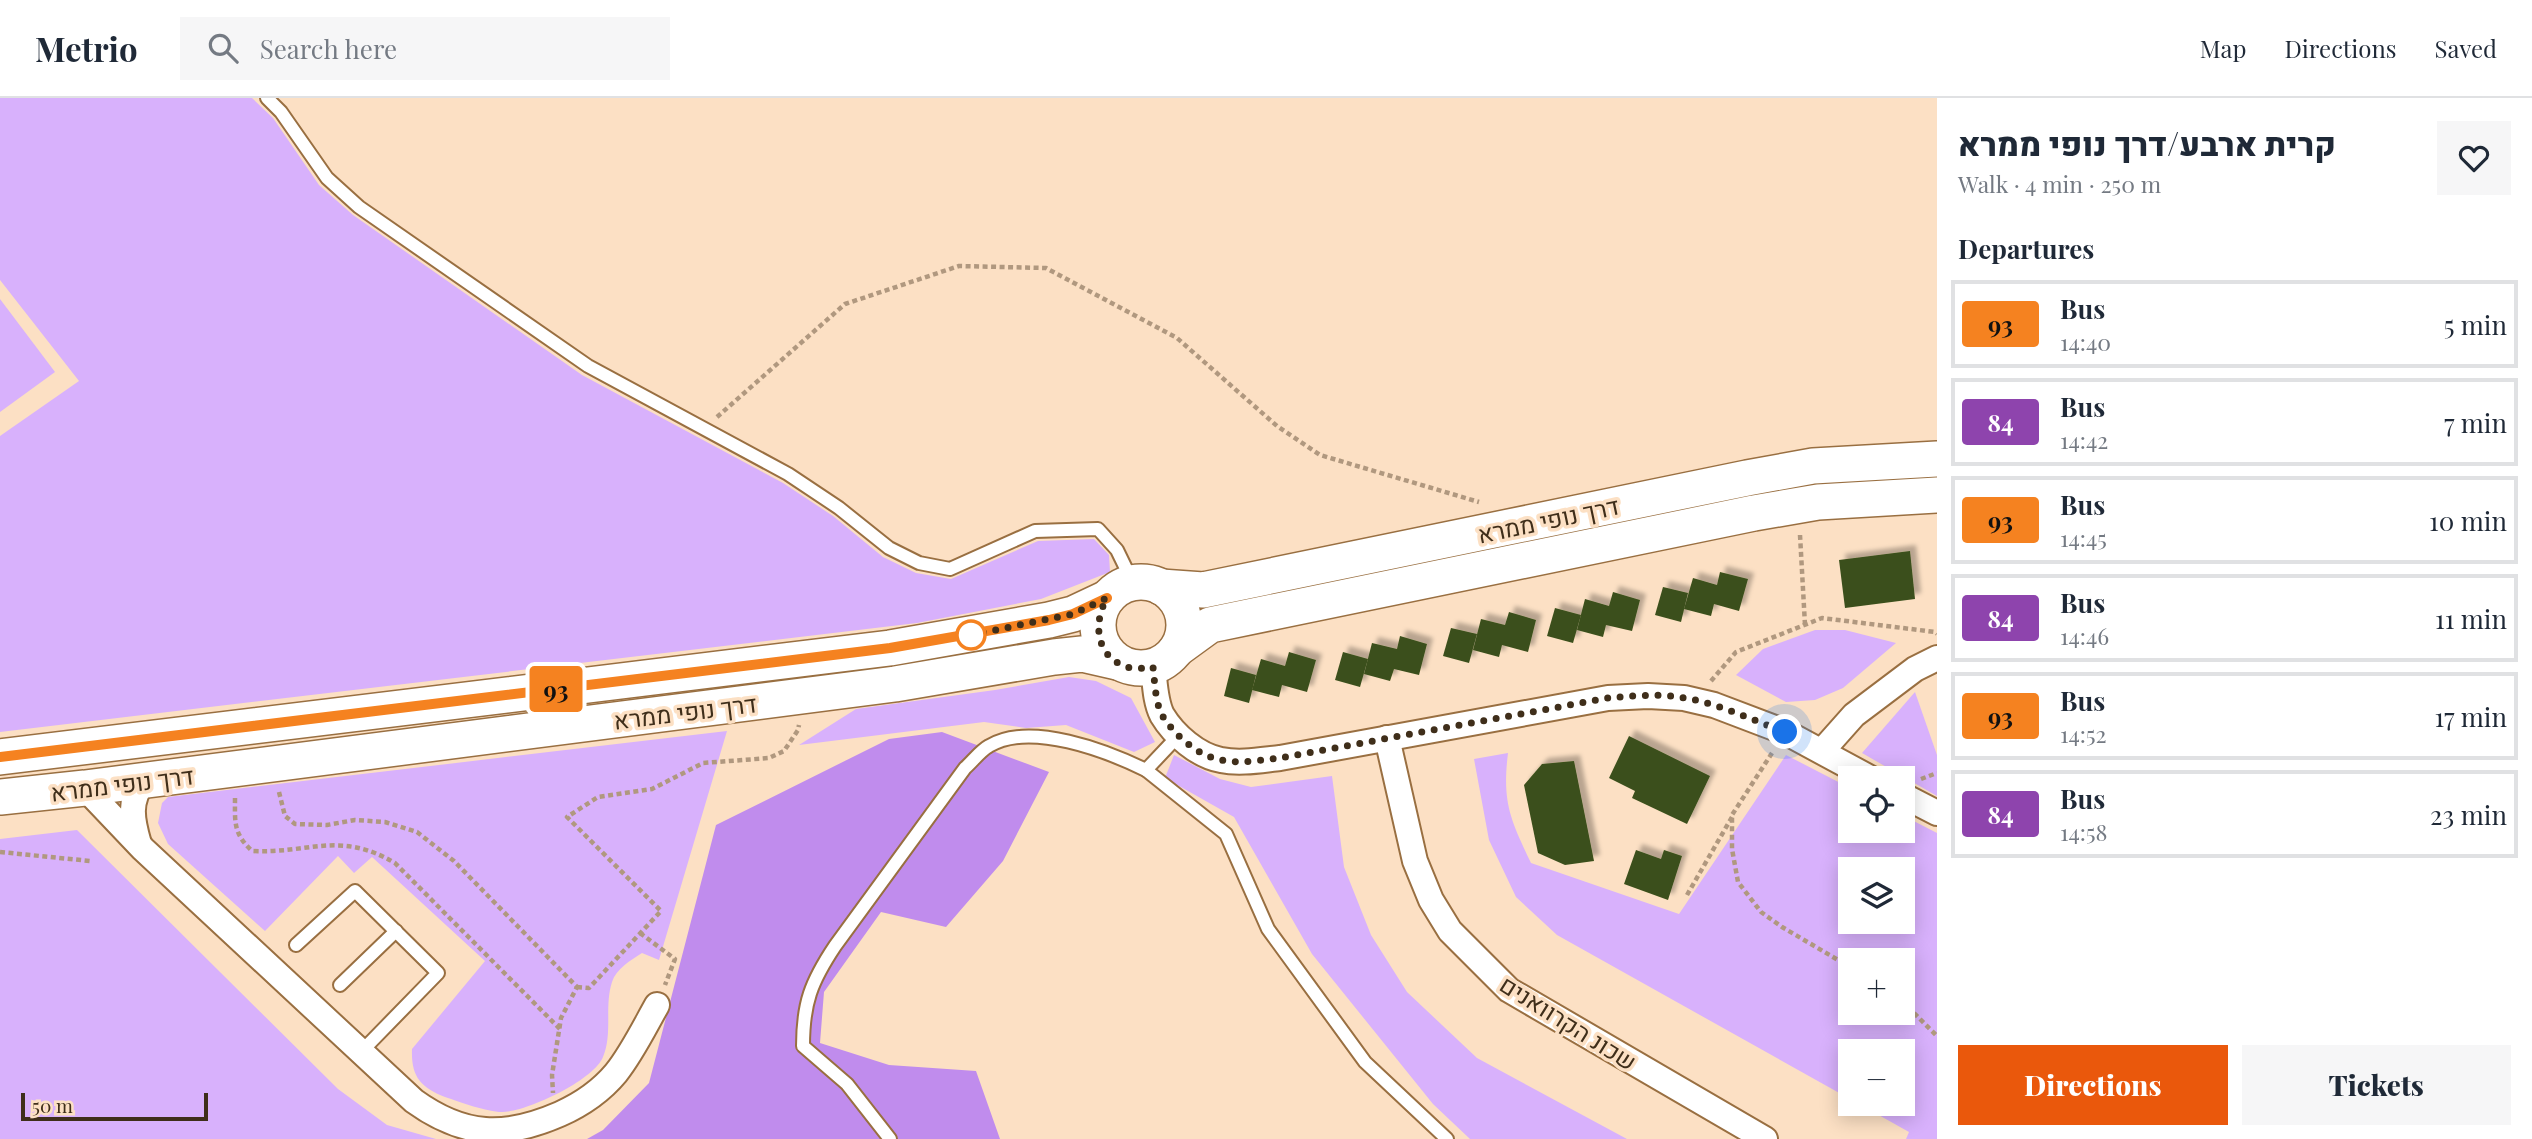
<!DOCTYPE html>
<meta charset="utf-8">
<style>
:root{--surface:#fff;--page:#f6f6f7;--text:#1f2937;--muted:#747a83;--line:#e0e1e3;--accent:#ea580c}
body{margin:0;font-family:"Playfair Display",Heebo,serif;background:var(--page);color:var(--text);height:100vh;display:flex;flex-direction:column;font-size:26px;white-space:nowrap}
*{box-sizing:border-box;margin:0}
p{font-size:23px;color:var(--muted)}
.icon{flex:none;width:38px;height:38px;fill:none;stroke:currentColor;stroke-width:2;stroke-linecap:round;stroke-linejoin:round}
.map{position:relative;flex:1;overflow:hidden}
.panel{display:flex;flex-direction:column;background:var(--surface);width:595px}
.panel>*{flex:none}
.badge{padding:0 14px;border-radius:5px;font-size:24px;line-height:46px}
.controls{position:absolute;left:1838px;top:668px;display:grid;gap:14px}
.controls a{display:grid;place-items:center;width:77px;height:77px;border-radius:0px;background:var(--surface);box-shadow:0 4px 18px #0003;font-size:35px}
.scale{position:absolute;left:21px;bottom:18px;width:187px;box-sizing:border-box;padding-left:7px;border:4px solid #3f2e1a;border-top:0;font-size:19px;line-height:24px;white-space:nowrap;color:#3f2e1a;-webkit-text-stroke:5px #fce0c4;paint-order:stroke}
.you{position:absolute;width:35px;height:35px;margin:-18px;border:5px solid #fff;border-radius:50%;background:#1a73e8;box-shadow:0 0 0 10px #1a73e833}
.map>.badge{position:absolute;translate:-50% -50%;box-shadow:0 0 0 4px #fff}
h2{padding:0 21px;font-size:26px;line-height:63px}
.round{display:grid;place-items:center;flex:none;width:74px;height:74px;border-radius:0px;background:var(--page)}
.headline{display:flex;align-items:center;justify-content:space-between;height:119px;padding:0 21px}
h1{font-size:33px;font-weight:800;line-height:52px}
.button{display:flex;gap:14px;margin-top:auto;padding:14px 21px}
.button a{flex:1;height:80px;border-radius:0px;background:var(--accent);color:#fff;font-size:28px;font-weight:800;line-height:80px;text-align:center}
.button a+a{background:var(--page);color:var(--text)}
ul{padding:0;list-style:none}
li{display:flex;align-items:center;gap:21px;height:88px;margin:0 14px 10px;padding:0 7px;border:4px solid var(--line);border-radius:0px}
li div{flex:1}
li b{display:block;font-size:26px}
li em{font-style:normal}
li .badge{min-width:77px;font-weight:700;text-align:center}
header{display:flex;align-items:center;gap:42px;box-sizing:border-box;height:98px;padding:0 35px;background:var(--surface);border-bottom:2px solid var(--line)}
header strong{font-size:33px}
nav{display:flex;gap:38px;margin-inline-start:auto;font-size:24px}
.search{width:490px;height:63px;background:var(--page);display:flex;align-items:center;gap:18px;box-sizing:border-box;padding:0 24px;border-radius:0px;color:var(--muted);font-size:26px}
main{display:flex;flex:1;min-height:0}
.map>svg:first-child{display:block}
</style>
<header>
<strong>Metrio</strong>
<div class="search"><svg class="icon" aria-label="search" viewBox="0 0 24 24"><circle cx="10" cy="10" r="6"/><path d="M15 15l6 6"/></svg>Search here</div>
<nav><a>Map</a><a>Directions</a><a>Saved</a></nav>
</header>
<main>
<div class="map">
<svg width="1937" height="1041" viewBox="0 0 1937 1041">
<defs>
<filter id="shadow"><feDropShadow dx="6" dy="-6" stdDeviation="2" flood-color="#0004"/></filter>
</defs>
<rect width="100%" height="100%" fill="#fce0c4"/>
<g fill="#d8b1fc" fill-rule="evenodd">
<path d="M0,0H252L273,20L319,87L353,117L582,277L783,385L833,418L883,459L916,475L951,481L1038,443L1094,441L1109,457L1110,474L1041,501L917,525L0,634V338L79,283L0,182Z"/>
<path d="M0,201L55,274L0,314Z"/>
<path d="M1815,532H1845L1896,545L1843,590L1815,602L1786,604L1736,577L1763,551Z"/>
<path d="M1069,579L1096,583L1131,600L1155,644L1134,654L1066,627L1026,630L984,624L799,647L856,611L995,592Z"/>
<path d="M1915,594L1937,657V698L1862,655Z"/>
<path d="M727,633L659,862L642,855C631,862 616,871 612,884C604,909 613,935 603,959C594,982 527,1014 502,1014C487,1014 460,1004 445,999C420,989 411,978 412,951L485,863L372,759L354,775L338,758L265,833L168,746L158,725L162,705L168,699Z"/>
<path d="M1508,655C1502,704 1510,721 1531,765L1679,816L1786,657L1850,690V733H1902V717L1937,735V1041H1906L1909,1034L1859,1006H1902V954H1850V1001L1557,837L1516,799L1489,742L1474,661ZM1850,772H1902V824H1850ZM1850,863H1902V915H1850Z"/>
<path d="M1174,657L1220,681L1251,689L1332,678L1344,769L1371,837L1407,894L1477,960L1627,1041H1470L1433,1006L1312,856L1234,719L1165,680Z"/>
<path d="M77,732L338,991L387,1027L436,1041H0V741Z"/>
</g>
<path fill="#c08ced" d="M942,634L1049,674L1003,763L946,829L881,814L824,894L820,945L889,967L976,973L1000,1041H587L603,1032L649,985L716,727L889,641Z"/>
<g fill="#3b501b" filter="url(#shadow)">
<path d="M1910,453L1915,501L1845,510L1839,462Z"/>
<path d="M1720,474L1748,481L1739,513L1714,506L1711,518L1684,511L1693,480L1717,487Z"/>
<path d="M1663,489L1688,495L1681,524L1655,517Z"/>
<path d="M1613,494L1640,502L1632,533L1606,527L1603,539L1577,532L1585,501L1609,508Z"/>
<path d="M1555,510L1581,517L1573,545L1547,538Z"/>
<path d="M1509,514L1536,522L1528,554L1502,547L1499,559L1473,552L1481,521L1505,527Z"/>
<path d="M1451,530L1477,536L1469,565L1443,558Z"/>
<path d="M1400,538L1427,546L1419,577L1394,571L1390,583L1364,576L1372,545L1397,551Z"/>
<path d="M1289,554L1316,562L1307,594L1282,587L1279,599L1252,592L1261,561L1285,568Z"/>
<path d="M1343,554L1368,561L1360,589L1335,582Z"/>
<path d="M1231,570L1256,577L1249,605L1224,598Z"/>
<path d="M1629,638L1710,678L1687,726L1632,700L1635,693L1609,680Z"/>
<path d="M1574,663L1594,763L1565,767L1538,755L1524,687L1542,666Z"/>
<path d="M1636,752L1661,761L1664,752L1682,758L1668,802L1624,786Z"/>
</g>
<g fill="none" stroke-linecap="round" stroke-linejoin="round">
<g stroke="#996f41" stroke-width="16">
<g id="lane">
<path d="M267,0L281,14L327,80L359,109L588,268L788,376L839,410L889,450L919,465L950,471L1035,433L1098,431L1117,452L1133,485"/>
<path d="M1146,672L1226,736L1268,831L1365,964L1447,1041"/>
<path d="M296,847L355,793L438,875L361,954"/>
<path d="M340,887L396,833"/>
<path d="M890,1041L847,986L803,948C803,905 811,884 835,848L965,670C973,663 980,653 989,648C1030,623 1107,653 1146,672L1179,637"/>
</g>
</g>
<g stroke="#996f41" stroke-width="28">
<g id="street">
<path d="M1153,569C1155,585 1155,603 1162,617C1174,637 1198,658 1221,662C1240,666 1261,662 1280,660L1608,600L1648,598L1684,600L1714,607L1785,634L1872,681"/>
<path d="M1387,640L1415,763L1431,802L1450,833L1509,892L1765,1041"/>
<path d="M1822,653L1854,617L1915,571L1937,560"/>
<path d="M85,690L143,751L414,1003C464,1039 505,1040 560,1016C580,1007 601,993 616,975C632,955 644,930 657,907"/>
<path d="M1902,697L1937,715"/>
<path d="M139,746C132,722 128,703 144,683"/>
</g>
</g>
<g stroke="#996f41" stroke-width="38">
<g id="secondary">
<circle cx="1141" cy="527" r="43"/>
<path d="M1161,489L1203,492L1747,380L1813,368L1937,361"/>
<path d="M1177,551L1210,527L1754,415L1818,404L1937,397"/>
<path d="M0,659L890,550L1049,522L1073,516L1107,500"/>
<path d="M0,699L85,690L895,586L1054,559L1082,556L1117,564"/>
</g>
</g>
<g stroke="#b0987f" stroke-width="4.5" stroke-dasharray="5 3.5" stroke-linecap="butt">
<path d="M717,319L845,206L959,168L1046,170L1177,240L1277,328L1320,357L1479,404"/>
<path d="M1800,437L1805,527"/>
<path d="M1711,583L1736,554L1822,520L1935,534L1937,536"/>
<path d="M1772,655L1732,717V751L1738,784L1761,814L1782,829L1850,869"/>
<path d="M1921,681L1937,675"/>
<path d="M279,694L285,718L295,726L327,727L355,722L385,724L417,734L454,763L577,889L561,920L552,977L553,995"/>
<path d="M235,700C235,724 233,735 252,753C309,756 339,732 395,765L560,931"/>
<path d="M0,754L90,763"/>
<path d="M1687,797L1732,719"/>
<path d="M640,835L675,861L665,887"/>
<path d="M577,889L589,890L661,813L567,719L598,699L652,691L703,665L769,660L784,653L798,632L799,627"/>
<path d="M1902,903L1937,938"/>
</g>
<use href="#lane" stroke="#fff" stroke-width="12"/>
<use href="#street" stroke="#fff" stroke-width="24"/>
<use href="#secondary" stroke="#fff" stroke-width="35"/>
</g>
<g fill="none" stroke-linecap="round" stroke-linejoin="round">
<g stroke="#fff" stroke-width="16">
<path id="line" d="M0,659L890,550L1049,522L1073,516L1107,500"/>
</g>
<use href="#line" stroke="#f58220" stroke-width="10"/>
<path stroke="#3f2e1a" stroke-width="7" stroke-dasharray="0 12.6" d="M971,537L1073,516L1107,500C1092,526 1096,562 1131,570C1138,571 1146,570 1153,569C1155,585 1155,603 1162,617C1174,637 1198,658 1221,662C1240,666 1261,662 1280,660L1608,600C1633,598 1660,595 1685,600C1720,606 1752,622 1785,634"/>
</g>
<circle fill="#fff" stroke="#f58220" stroke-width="3.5" cx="971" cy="537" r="14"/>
<g text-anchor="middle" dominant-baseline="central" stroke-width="7" stroke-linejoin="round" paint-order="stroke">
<g font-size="24" fill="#3f2e1a" stroke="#fce0c4">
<text transform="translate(1548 421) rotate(-12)">דרך נופי ממרא</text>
<text transform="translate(685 613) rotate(-7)">דרך נופי ממרא</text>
<text transform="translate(122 685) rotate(-7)">דרך נופי ממרא</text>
<text transform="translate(1569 924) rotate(32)">שכונ הקרוואנים</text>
</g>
</g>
</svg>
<div class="controls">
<a><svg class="icon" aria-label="locate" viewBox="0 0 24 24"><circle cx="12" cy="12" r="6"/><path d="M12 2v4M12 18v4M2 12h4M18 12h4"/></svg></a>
<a><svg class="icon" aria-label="layers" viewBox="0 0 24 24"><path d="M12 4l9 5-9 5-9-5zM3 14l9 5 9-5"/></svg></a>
<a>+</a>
<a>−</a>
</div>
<div class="scale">50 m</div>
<div class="you" style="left:1785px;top:634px"></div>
<b class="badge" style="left:556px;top:591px;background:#f58220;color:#111">93</b>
</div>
<section class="panel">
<div class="headline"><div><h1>קרית ארבע/דרך נופי ממרא</h1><p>Walk · 4 min · 250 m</p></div><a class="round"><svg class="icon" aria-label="heart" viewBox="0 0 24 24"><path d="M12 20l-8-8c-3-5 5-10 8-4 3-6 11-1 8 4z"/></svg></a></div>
<h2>Departures</h2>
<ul>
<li><span class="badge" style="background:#f58220;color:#111">93</span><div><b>Bus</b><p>14:40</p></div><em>5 min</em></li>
<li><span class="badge" style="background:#8e44ad;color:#fff">84</span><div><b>Bus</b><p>14:42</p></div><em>7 min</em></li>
<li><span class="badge" style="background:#f58220;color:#111">93</span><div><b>Bus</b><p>14:45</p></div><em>10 min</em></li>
<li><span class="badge" style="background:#8e44ad;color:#fff">84</span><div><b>Bus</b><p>14:46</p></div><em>11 min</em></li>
<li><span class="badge" style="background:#f58220;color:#111">93</span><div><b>Bus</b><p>14:52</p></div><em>17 min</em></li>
<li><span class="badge" style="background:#8e44ad;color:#fff">84</span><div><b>Bus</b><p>14:58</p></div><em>23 min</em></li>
</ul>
<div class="button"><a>Directions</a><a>Tickets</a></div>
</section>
</main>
